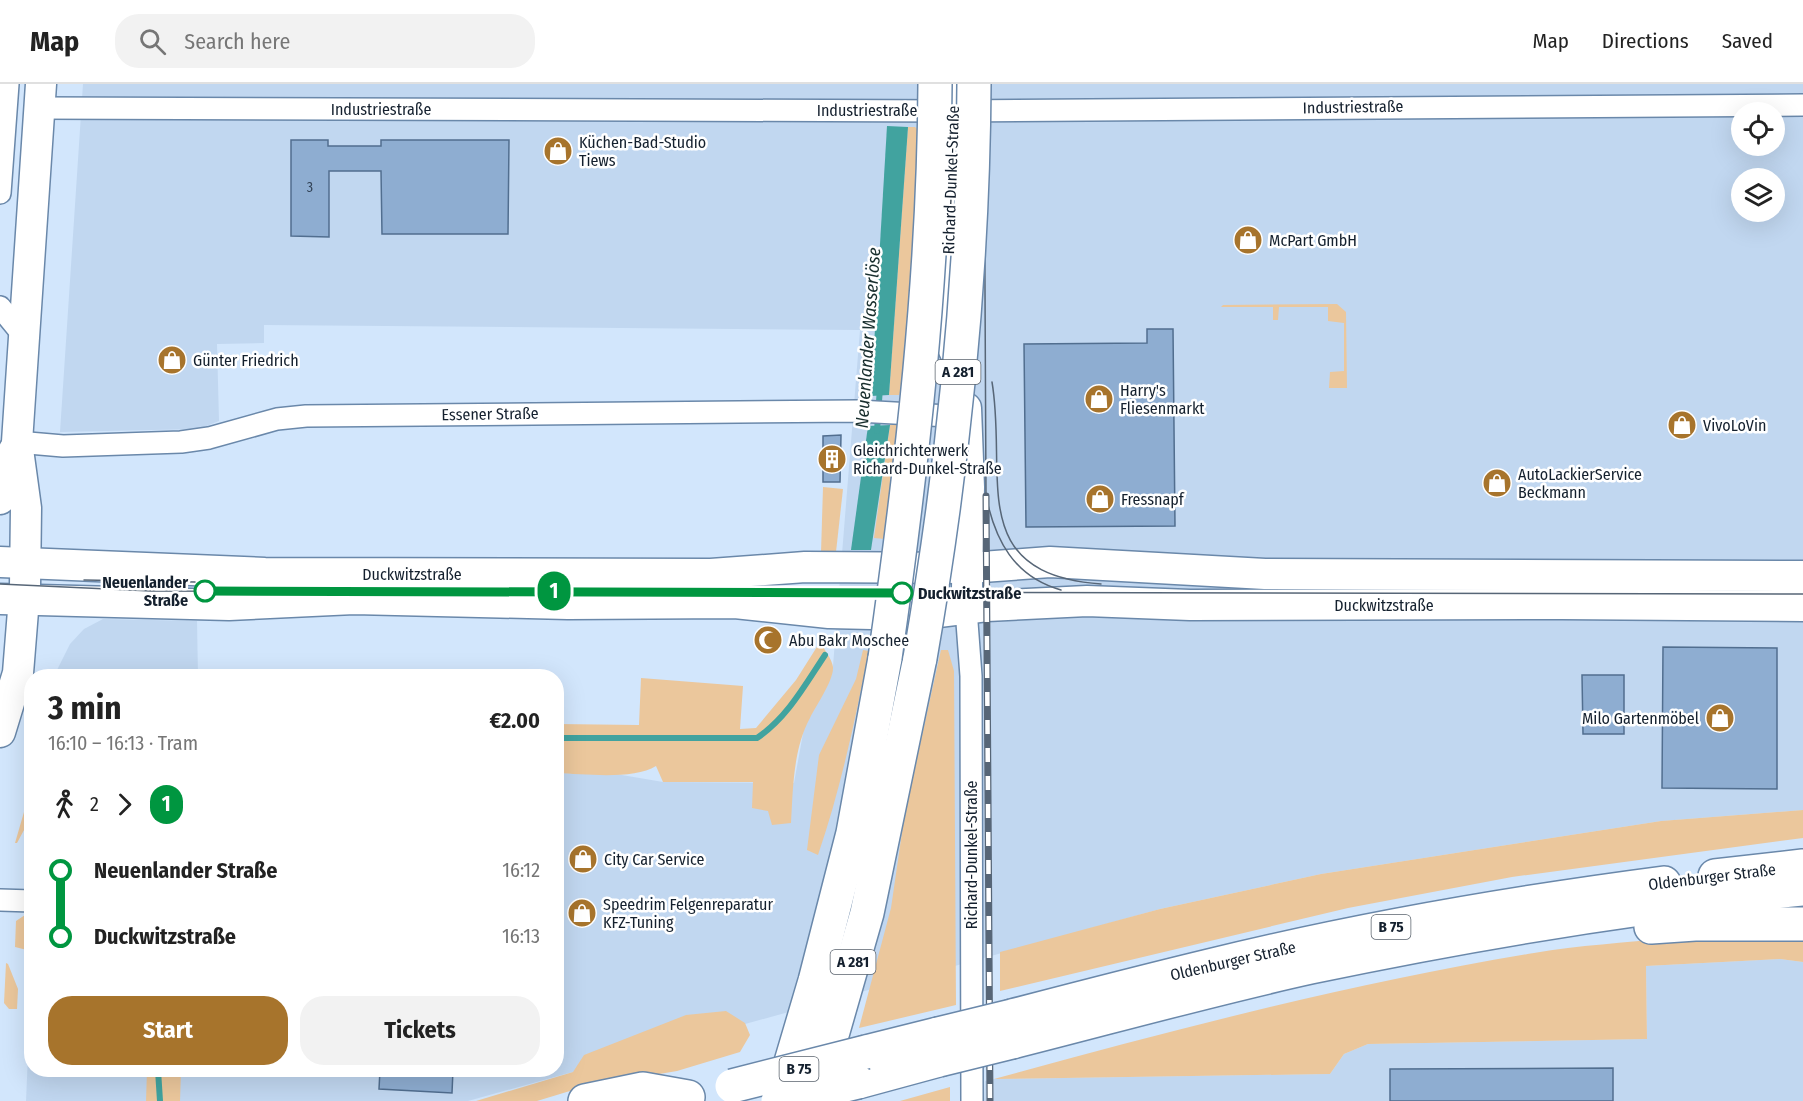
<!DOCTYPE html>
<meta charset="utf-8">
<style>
:root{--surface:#fff;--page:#f2f2f2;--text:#222;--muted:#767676;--line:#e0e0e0;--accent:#a7742c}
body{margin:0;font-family:"Fira Sans Condensed",sans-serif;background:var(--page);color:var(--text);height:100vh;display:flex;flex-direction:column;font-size:22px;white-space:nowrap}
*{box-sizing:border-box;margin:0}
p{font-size:20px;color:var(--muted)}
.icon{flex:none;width:33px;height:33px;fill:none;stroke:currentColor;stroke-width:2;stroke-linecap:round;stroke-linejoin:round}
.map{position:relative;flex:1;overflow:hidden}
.panel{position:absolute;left:24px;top:585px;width:540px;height:408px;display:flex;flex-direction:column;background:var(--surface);border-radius:24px;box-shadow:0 6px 24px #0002}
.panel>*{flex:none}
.badge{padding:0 12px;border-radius:20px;font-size:21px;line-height:39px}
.tools{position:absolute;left:1731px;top:18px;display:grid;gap:12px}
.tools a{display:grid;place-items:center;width:54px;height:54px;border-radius:50%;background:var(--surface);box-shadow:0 6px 24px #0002;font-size:30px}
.map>.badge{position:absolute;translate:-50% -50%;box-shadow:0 0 0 3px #fff}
.legs{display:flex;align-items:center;gap:9px;height:66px;padding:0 24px;font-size:20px}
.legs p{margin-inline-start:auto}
.summary{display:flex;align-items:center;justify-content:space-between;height:102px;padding:0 24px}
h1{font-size:33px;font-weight:700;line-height:45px}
.cta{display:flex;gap:12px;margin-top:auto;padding:12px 24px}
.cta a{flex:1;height:69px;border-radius:24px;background:var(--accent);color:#fff;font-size:24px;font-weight:700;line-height:69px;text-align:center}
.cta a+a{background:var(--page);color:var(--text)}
ul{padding:0 24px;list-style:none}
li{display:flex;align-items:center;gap:21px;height:66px;font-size:22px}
li i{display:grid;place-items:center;width:9px;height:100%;margin:0 8px;background:currentColor}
li i::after{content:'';width:15px;height:15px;margin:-8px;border:4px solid;border-radius:50%;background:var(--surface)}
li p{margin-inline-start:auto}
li:first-child i{background:linear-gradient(#0000 50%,currentColor 0)}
li:last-child i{background:linear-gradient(currentColor 50%,#0000 0)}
header{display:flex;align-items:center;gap:36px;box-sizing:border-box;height:84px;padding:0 30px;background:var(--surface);border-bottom:2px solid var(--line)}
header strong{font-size:28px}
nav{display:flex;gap:33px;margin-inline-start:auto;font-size:21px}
.search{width:420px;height:54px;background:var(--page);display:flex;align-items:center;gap:15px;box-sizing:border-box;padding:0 21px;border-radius:24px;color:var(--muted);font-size:22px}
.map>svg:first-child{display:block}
</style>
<header>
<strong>Map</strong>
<div class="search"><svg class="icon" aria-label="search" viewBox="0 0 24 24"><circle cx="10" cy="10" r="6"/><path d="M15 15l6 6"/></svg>Search here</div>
<nav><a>Map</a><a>Directions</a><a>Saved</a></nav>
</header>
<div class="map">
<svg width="1803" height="1017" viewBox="0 0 1803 1017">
<rect width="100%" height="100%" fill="#d2e6fc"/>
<g fill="#c1d7f0" fill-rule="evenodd">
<path d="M83,0H1803V726L1661,737L1321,790L1160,825L468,1017H26L31,903L32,986H556L557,689L616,690L663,698L794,699L804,644L831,592L833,582L860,246L264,241V259L217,260L219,337L199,345L60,348ZM1742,28H1774V62H1742ZM1742,94H1774V128H1742Z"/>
<path d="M103,535L197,537L198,592H54L70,560L84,545Z"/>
<path d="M1780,875L1803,878V1017H984L985,997L994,995L1330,990L1344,970L1368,960L1647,955L1646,882Z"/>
</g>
<g fill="#ebc79c">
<path d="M908,43H915L919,47L904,298L899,311H889Z"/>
<path d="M1337,220L1346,228L1347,304H1329L1330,288L1344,287V239L1328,237V223H1279L1278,236H1273V223H1221L1223,221Z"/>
<path d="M897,340L898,348L885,455L874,454L890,341Z"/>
<path d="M823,403L843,405L836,468L821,469Z"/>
<path d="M820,558C824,565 832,575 833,583C834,596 816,622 810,634C793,665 793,705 791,739L772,741L768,727L752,724L753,698H663L656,682C634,696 584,690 557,689V640L639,641L641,594L743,602L740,645L756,644L796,596Z"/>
<path d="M863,566L869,567C855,636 841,704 818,771L807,766L819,671L856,595Z"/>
<path d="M941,566H948L954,587L956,921L859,944L891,824L905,728Z"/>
<path d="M31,642V733L17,759H15L24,728Z"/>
<path d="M1803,726V754L1512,793L1348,824L1000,907V868L1160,825L1321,790L1661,737Z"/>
<path d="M28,829L27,866L15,863L16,837Z"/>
<path d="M1670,854L1803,856V878L1780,875L1646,882L1647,955L1368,960L1344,970L1330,990L994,995C1172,946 1352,899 1534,869C1579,861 1625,859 1670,854Z"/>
<path d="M6,879L8,880L18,905L17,925H9L4,919Z"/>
<path d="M726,927L745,939L750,951L740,968L677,987L583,1003L537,1017H476L573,988L584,971L686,931Z"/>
<path d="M147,986H181L180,1017H146Z"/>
<path d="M950,1003V1017H900Z"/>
</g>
<g fill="#41a39f">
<path d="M887,42L908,43L889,311L871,312Z"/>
<path d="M890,341L871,466H851L868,342Z"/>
</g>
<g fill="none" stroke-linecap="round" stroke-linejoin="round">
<g stroke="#41a39f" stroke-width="6">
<path d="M877,347L880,303"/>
<path d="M556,654H757C787,634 805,601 825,571"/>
<path d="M158,986L160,1017"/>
</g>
</g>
<g fill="#8eadd1" stroke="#516e8f" stroke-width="1.5">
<path d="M291,56H328V62H381V56H509L508,150H382L381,87H329V153L291,152Z"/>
<path d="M1147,245H1173L1175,442L1026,443L1024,260L1147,259Z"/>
<path d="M841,351L840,398H823V352Z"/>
<path d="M1663,563L1777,564V705L1662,704Z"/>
<path d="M1582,591H1624V650H1583Z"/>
<path d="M1613,984V1017H1390V985Z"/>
<path d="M380,986H453L452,1009L379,1005Z"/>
</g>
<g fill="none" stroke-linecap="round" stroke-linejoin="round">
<g stroke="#6a88aa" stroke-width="24">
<g id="street">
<path d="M39,24L953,27L1803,21"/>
<path d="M0,109L8,0"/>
<path d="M0,223L23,251"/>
<path d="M17,358L63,362L181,358L209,354L277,335L306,332L858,327L966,333"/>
<path d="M966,525L971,592L972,1017"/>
<path d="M0,816L32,817"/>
</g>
</g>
<g stroke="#6a88aa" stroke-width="33">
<g id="secondary">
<path d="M953,0V109L946,249L961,281"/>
<path d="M966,324L969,403L967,504"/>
<path d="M0,415L14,366"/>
<path d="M0,478L265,489L711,490L805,483L968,484L1050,478L1265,490L1803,492"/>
<path d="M0,515L229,521L354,515L568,520L735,519L829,529L914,531L987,522L1087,517L1190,521L1562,520L1803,522"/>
<path d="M0,648L18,589L25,502L26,424L17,358L41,0"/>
</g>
</g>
<g stroke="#6a88aa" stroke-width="36">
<g id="highway">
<path d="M1715,792L1803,782"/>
<path d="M1651,843L1695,840H1803"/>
<path d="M1012,932C1077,915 1143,898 1209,882C1359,845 1511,819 1664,799"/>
<path d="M1012,958C1111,933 1211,905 1311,883C1473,849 1638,822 1803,805"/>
<path d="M866,968L938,950"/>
<path d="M858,998L939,976"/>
<path d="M817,1003L867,829L920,574"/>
<path d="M781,1012L815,897L853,749L885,574"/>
<path d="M585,1017L643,1005L688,1013"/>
</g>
</g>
<use href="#street" stroke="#fff" stroke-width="21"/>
<use href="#secondary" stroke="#fff" stroke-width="30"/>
<use href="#highway" stroke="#fff" stroke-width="33"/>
<g stroke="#576677" stroke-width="1.5">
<path d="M984,0L986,412C995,456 1014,493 1061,506"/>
<path d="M992,298C1008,392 964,490 1101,500"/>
<path d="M84,496L195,498"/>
<path d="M0,500L151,507L1803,510"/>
</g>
<g stroke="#576677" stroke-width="7">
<path id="rail" d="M986,412L990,1017"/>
</g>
<use href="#rail" stroke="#fff" stroke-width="4.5" stroke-dasharray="14" stroke-linecap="butt"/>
<g stroke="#6a88aa" stroke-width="36" stroke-linecap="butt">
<g id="highway-bridge">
<path d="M885,574C912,383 934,193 935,0"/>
<path d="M920,574C953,385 973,192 974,0"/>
<path d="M938,950L1012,932"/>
<path d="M939,976L1012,958"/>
<path d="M732,1002L866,968"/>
<path d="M778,1017L858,998"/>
</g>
</g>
<use href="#highway-bridge" stroke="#fff" stroke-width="33"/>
</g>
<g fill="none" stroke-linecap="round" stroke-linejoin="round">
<g stroke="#fff" stroke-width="14">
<path id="line-1" d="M205,507L902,509"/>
</g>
<use href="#line-1" stroke="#009640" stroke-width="9"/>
</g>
<defs>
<g id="shop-disc" transform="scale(1.5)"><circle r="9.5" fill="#a7742c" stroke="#fff"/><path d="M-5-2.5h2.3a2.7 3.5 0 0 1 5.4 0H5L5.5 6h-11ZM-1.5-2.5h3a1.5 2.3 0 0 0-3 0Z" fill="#fff"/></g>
<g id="building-disc" transform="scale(1.5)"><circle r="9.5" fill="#a7742c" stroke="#fff"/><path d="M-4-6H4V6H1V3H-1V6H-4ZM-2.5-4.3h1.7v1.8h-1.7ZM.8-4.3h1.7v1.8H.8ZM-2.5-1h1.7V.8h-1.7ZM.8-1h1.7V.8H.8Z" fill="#fff"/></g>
<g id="mosque-disc" transform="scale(1.5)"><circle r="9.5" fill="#a7742c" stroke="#fff"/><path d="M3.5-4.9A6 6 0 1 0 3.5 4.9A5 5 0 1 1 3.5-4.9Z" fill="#fff"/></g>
</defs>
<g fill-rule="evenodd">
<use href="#shop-disc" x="558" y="67"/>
<use href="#shop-disc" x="1248" y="156"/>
<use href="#shop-disc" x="172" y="276"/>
<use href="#shop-disc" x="1099" y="315"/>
<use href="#shop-disc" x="1682" y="341"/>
<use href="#building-disc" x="832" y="375"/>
<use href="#shop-disc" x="1497" y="399"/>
<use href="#shop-disc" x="1100" y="415"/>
<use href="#mosque-disc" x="768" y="556"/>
<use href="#shop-disc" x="1720" y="634"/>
<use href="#shop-disc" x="583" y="775"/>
<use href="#shop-disc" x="582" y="829"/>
</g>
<g fill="#fff" stroke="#009640" stroke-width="3">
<circle cx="205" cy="507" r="10"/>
<circle cx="902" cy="509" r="10"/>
</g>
<g text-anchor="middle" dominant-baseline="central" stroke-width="5" stroke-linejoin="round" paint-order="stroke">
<g font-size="14" fill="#324357">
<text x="310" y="103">3</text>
</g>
<g fill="#fff" stroke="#5a636d" stroke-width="1.5">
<rect x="935.5" y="276" width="45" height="24" rx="4.5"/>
<rect x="1371.5" y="831" width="39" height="24" rx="4.5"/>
<rect x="830.5" y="866" width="45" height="24" rx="4.5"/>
<rect x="779.5" y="973" width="39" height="24" rx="4.5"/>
</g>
<g font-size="15" font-weight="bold" fill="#14202e">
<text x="958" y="288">A 281</text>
<text x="1391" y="843">B 75</text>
<text x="853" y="878">A 281</text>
<text x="799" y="985">B 75</text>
</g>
<g font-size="16" fill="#14202e" stroke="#fff">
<text transform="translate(1353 23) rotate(-1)">Industriestraße</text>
<text x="381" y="25">Industriestraße</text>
<text x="867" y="26">Industriestraße</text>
<text transform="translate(951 96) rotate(-88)">Richard-Dunkel-Straße</text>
<text transform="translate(490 330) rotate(-1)">Essener Straße</text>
<text x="412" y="490">Duckwitzstraße</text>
<text x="1384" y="521">Duckwitzstraße</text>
<text transform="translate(971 771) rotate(-90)">Richard-Dunkel-Straße</text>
<text transform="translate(1712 793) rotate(-7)">Oldenburger Straße</text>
<text transform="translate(1233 877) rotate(-13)">Oldenburger Straße</text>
</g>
<g font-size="16" fill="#14202e" stroke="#fff" text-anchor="start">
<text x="579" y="58">Küchen-Bad-Studio<tspan x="579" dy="18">Tiews</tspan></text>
<text x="1269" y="156">McPart GmbH</text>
<text x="193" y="276">Günter Friedrich</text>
<text x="1120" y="306">Harry's<tspan x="1120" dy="18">Fliesenmarkt</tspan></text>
<text x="1703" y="341">VivoLoVin</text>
<text x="853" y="366">Gleichrichterwerk<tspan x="853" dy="18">Richard-Dunkel-Straße</tspan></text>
<text x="1518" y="390">AutoLackierService<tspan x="1518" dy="18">Beckmann</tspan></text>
<text x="1121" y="415">Fressnapf</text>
<text x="789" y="556">Abu Bakr Moschee</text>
<text x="1699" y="634" text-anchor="end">Milo Gartenmöbel</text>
<text x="604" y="775">City Car Service</text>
<text x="603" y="820">Speedrim Felgenreparatur<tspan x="603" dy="18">KFZ-Tuning</tspan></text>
</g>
<g font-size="16" font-weight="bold" fill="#14202e" stroke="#fff" text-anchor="end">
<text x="188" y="498">Neuenlander<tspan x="188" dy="18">Straße</tspan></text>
<text x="918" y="509" text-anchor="start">Duckwitzstraße</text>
</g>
<g font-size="18" font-style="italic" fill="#182e2d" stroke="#fff">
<text transform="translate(868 254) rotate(-86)">Neuenlander Wasserlöse</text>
</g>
</g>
</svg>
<div class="tools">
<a><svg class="icon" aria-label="locate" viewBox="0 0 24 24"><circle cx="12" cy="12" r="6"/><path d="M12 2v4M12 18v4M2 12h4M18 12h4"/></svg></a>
<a><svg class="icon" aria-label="layers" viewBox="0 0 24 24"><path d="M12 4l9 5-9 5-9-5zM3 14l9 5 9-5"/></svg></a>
</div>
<b class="badge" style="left:554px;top:507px;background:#009640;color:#fff">1</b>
<section class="panel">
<div class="summary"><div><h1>3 min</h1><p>16:10 – 16:13 · Tram</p></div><b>€2.00</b></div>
<div class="legs"><svg class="icon" aria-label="walk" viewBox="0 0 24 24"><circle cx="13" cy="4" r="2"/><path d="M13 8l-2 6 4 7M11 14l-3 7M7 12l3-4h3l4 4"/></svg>2<svg class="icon" aria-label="forward" viewBox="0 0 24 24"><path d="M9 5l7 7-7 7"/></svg><b class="badge" style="background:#009640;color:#fff">1</b></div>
<ul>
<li><i style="color:#009640"></i><b>Neuenlander Straße</b><p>16:12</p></li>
<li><i style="color:#009640"></i><b>Duckwitzstraße</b><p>16:13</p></li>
</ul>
<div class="cta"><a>Start</a><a>Tickets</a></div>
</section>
</div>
